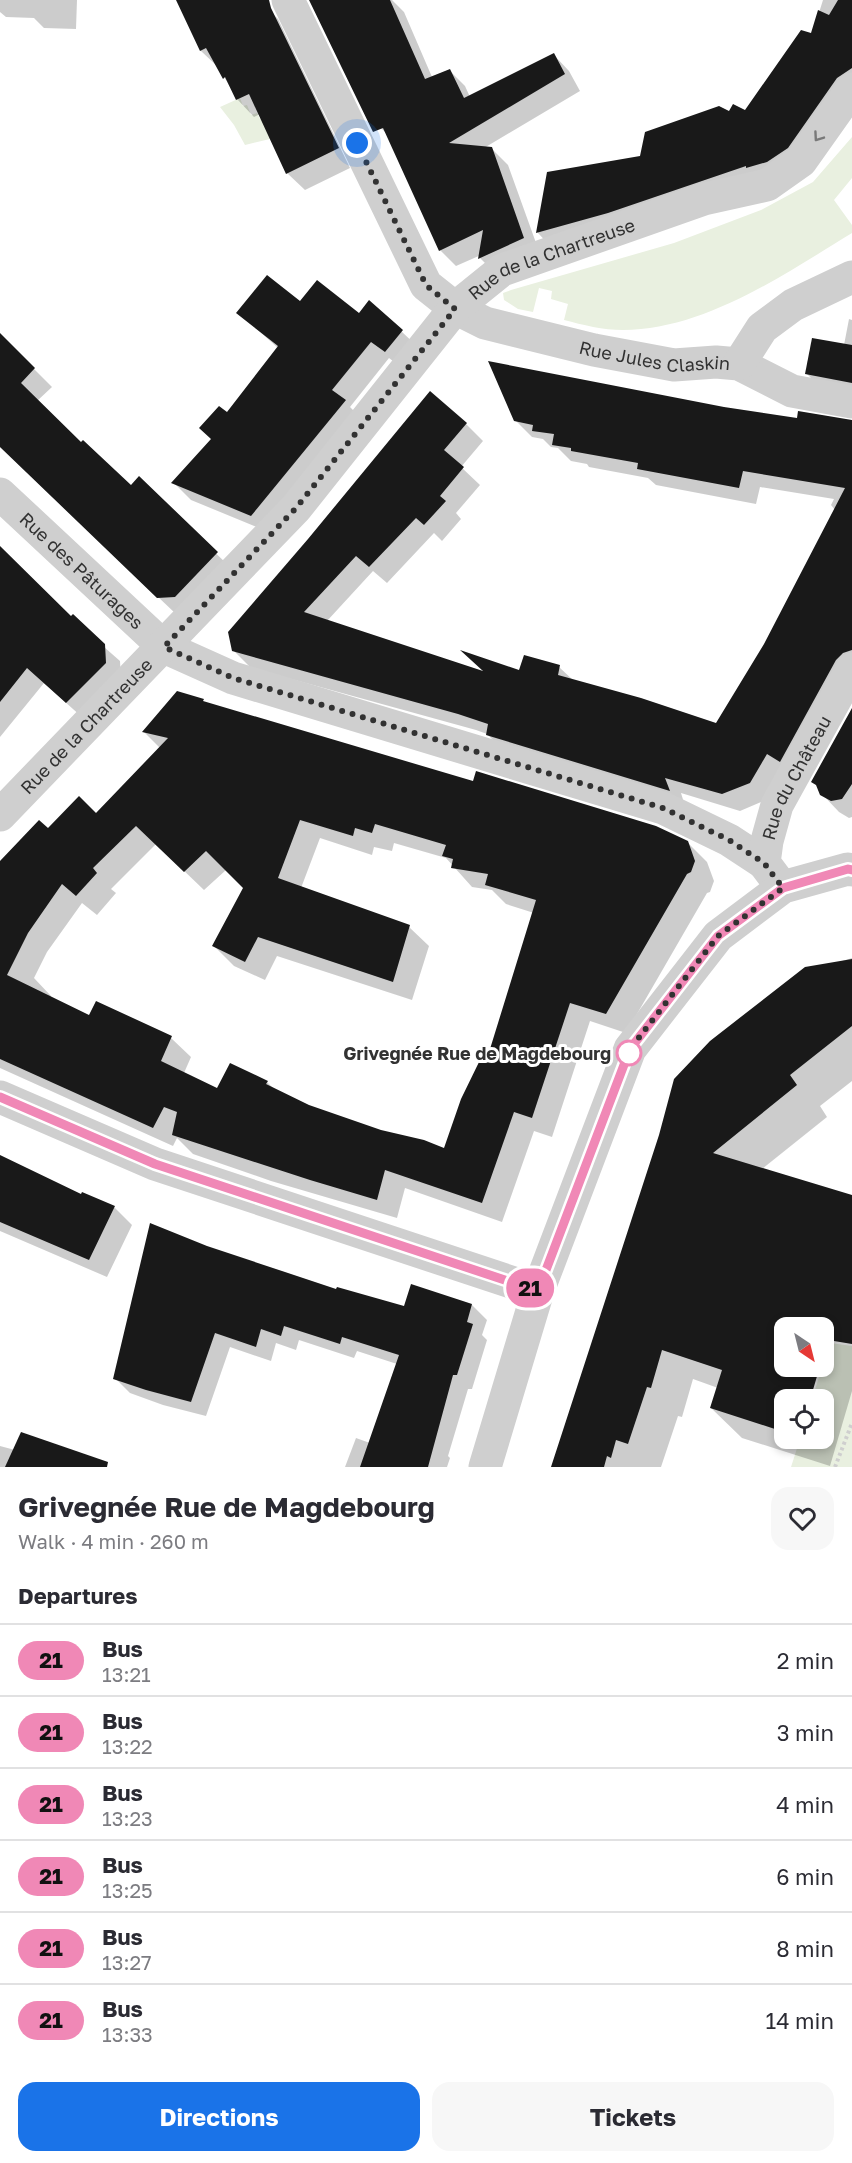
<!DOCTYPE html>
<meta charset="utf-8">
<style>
:root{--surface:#fff;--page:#f7f7f7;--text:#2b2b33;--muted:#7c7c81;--line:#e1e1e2;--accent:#1a73e8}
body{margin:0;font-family:"Golos Text",sans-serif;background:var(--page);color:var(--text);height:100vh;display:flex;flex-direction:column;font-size:22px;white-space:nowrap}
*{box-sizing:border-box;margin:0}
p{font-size:20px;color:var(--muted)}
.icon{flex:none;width:33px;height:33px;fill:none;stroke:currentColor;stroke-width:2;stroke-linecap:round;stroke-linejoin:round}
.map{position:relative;height:1467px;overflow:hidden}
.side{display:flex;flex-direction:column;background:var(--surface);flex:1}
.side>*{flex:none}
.badge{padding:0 12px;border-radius:20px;font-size:21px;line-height:39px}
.needle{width:39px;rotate:145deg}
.buttons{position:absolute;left:774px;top:1317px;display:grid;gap:12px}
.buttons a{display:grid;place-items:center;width:60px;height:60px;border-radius:12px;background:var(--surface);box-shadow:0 3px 9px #0003;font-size:30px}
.you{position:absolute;width:30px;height:30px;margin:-15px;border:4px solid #fff;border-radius:50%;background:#1a73e8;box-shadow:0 0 0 9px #1a73e833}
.map>.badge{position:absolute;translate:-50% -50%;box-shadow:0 0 0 3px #fff}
h2{padding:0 18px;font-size:22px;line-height:54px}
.round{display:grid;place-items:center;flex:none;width:63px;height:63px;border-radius:18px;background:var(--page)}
.head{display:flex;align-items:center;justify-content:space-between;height:102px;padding:0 18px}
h1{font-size:28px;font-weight:700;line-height:45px}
.primary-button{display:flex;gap:12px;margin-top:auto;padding:12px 18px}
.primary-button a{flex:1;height:69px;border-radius:18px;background:var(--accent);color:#fff;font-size:24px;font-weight:700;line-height:69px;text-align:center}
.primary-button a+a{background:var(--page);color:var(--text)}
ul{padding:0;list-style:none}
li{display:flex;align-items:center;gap:18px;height:72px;padding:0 18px;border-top:2px solid var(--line)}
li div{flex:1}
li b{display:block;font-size:22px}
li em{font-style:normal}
li .badge{min-width:66px;font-weight:700;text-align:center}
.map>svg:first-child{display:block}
</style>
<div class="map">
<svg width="852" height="1467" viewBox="0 0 852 1467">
<rect width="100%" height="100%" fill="#fff"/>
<g fill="#e9f0e0">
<path d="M240,98L243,106L247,105L251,115L257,113L260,119L274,112L270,139L245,145L234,125L220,107Z"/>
<path d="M852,137V178L834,200L852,225V233C785,274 704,330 623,330C603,330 583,325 564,320L568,304L551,299L552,291L539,288L533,312L518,309L504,300L503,293L511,290L674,243L761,210L813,182Z"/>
<path d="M830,1343L852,1346V1467H791L800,1439L824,1438V1400L812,1399Z"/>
</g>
<g fill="#0003" fill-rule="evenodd">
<path d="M0,0H77L76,29L44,28L34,18L6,17L0,12Z"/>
<path d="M177,0L260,1L278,19L350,168L305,190L287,173L260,114L254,117L237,99L219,68L201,51Z"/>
<path d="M325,0H392L404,12L432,77L449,70L465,86L470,97L553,54L569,71L580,91L484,148H491L508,165L540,254L496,274L480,258L481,255L456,266L440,250L389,136L381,128Z"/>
<path d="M823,0H852V93L802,162L552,248L538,233L548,174L642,157L730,113L745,112L812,35Z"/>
<path d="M300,303L401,331L419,348L403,369L389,358L350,407L362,419L269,532L191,500L173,482L213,440L227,414L278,348L238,312Z"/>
<path d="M849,319L852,320V396L824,391L807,374L844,345Z"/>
<path d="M8,343L52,387L37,401L81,444L131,487L139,478L234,571L176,614L0,447V344Z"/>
<path d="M695,403L798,420L852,422V677L766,800L740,811L681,793L685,806L504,751L487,734L476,730L251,668L234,651L466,424L483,441L461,467L480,485L456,513L461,519L442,541L434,533L387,583L373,571L327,621L486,673L520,672L559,667L574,681L717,724L765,644L835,510L831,505L834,499L760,487L756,504L656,485L648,478L589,467L587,464L571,461L558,448L551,447L543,439L532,437L515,420Z"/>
<path d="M0,549L71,618L120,661L121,679L83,718L44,683L0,737Z"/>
<path d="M203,701L206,704L474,782L687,842L707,862L714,881L710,892L707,893L626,1033L590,1021L552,1137L534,1131L502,1222L405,1188L397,1218L271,1181L193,1154L177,1138L173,1146L0,1068V863L48,830L97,816L160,748L144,732ZM320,838L372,855L374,847L392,851L394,843L446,858L472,887L492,890L506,904L534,913L487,1064L445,1150L381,1131L308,1107L276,1091L267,1082L218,1090L184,1073L191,1057L171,1038L90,1017L50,998L51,996L34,978L47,952L82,903L97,915L116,893L111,889L156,844L204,890L226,870L245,888L214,946L234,966L265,980L277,956L412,1000L429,946L409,927L301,888Z"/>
<path d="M852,711V817L849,818L839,812L822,794Z"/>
<path d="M852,958V1081L820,1106L827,1117L762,1169L852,1196V1391L830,1466L742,1438L711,1408L718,1388L693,1379L682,1417L678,1416L661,1467H554L660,1135L836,963ZM784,1328H824V1366H784ZM784,1400H824V1438H784Z"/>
<path d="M0,1157L81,1196L82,1194L115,1208L132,1225L107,1277L0,1231Z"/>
<path d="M207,1248L336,1290L405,1308L412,1286L472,1305L487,1320L482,1335L487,1340L472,1389H468L448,1456L450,1458L447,1467H345L356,1438L370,1443L397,1364L357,1351L354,1358L299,1340L296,1350L276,1343L271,1361L230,1347L206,1416L163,1405L130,1393L115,1378Z"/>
<path d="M0,1446L15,1450L77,1467H0Z"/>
</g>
<g fill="#191919" fill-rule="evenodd">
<path d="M176,0H269L271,8L339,148L286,174L249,94L236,100L225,77L223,79L206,48L200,51Z"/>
<path d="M309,0H390L425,79L450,69L464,98L554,53L565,74L449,143L492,147L524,238L478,259L483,230L439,251L383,128L373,132Z"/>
<path d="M838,0H852V68L837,78L788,148L767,162L746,168V166L608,213L536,233L547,172L640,156L645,132L719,106L729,111L733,104L745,110L801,30L811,33L818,10L829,15Z"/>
<path d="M267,275L300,301L317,280L359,313L369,300L403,330L385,352L371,342L332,390L346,400L251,516L171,483L211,439L199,428L219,406L227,412L278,346L236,313Z"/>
<path d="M0,333L35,368L21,383L81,442L83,440L131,485L139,476L218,552L175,597L157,598L0,447Z"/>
<path d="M812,338L852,345V383L805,374Z"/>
<path d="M488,361L724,407L797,418L798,411L852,420V650L843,653L836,660L780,762L767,754L750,783L722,794L665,778L670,791L486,735L488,724L458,714L232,651L228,632L308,539L430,391L467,423L444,450L464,467L440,496L446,501L424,525L416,518L369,567L356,556L304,612L483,671L460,650L519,670L524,655L560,665L558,675L641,698L716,723L764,644L845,488L743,471L739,488L637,469L638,463L571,451V448L552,445L554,434L532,431L533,425L514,421Z"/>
<path d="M0,546L71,616L73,614L105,644L106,663L66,703L27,668L0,702Z"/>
<path d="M177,691L204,699L203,701L473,781L476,771L656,826L688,841L695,861L691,872L687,874L606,1014L570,1003L532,1118L514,1112L482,1203L385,1170L377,1200L310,1180L172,1135L177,1112L164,1107L153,1128L0,1059V861L39,820L48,828L79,796L96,813L168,738L142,732ZM300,820L353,836L355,828L372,833L375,824L446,845L442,856L453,859L451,868L488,874L485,885L536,900L486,1062L480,1060L461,1099L444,1148L424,1140L381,1130L309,1105L266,1084L268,1081L230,1063L217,1088L161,1061L172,1036L96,1001L89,1015L7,975L28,933L62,884L76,896L97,873L93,868L136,826L184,872L206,851L243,888L212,946L245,962L258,937L393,982L410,925L278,878Z"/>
<path d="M852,708V784L842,799L831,801L820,795L816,785L811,782Z"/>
<path d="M852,959V1026L790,1075L797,1085L713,1153L852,1195V1344L828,1340L824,1354V1328H784V1366H820L810,1400H784V1432L710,1408L722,1370L662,1350L651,1388L647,1387L628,1444L616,1440L611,1458L607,1456L604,1467H551L659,1135L674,1079L710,1041L805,967Z"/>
<path d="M0,1155L81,1194L82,1192L115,1206L89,1260L0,1222Z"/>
<path d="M150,1223L207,1246L336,1289L337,1287L404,1306L411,1284L472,1304L467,1322L473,1324L457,1375H453L428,1467H360L399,1355L342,1337L340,1344L284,1326L281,1336L261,1329L256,1347L215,1333L191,1402L146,1390L113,1379Z"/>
<path d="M21,1432L108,1462L107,1467H5Z"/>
</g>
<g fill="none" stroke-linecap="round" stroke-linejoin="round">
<path stroke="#cfcfcf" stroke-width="4" stroke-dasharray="3 3" stroke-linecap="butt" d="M835,1467L852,1423"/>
<g stroke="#cfcfcf" stroke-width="33">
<path id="s1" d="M288,0L426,285L455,308L485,323L594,350L674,365L716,362L739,364L792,391L852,402"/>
<path d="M739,364L762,328L793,305L852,277"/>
<path id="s2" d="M0,494L164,647L233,678L663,808L729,840L764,863"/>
<path id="s3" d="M0,815L296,508L455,308L502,270L704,199L767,185L801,161L852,89"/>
<path id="s4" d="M776,879L764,863L767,841L777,805L852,669"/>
<path d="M0,1097L155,1164L538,1291"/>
<path d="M485,1467L538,1291L630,1049L718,936L783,887L848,869L852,870"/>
</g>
</g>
<defs><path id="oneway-chevron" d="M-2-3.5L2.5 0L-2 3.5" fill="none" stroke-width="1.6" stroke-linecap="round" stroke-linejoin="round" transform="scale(1.5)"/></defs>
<use stroke="#797979" href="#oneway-chevron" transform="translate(818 137) rotate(125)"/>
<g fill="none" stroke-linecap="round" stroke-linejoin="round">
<g stroke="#fff" stroke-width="14">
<path id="line" d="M0,1097L155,1164L538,1291L630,1049L718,936L783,888L848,869L852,870"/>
</g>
<use href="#line" stroke="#f088b6" stroke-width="9"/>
<path stroke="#323232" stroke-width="6" stroke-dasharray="0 10.8" d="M357,143L426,285L455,309L296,508L164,647L233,678L663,808L729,840L764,863L783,888L718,936L630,1049L629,1053"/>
</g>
<circle fill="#fff" stroke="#f088b6" stroke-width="3" cx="629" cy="1053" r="12"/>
<g text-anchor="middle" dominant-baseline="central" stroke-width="6" stroke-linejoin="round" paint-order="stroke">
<g font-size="18" fill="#323232" stroke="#fff">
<text stroke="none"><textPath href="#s3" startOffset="792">Rue de la Chartreuse</textPath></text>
<text stroke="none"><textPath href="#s1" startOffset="561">Rue Jules Claskin</textPath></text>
<text stroke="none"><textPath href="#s2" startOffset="112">Rue des Pâturages</textPath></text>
<text stroke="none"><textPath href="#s3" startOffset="124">Rue de la Chartreuse</textPath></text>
<text stroke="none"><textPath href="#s4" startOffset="112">Rue du Château</textPath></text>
</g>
<g font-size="18" font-weight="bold" fill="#323232" stroke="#fff" text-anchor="end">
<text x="611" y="1053">Grivegnée Rue de Magdebourg</text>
</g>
</g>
</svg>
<div class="buttons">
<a><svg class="needle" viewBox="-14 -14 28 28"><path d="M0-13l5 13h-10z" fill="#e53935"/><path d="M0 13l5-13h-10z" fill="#7c7c81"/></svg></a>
<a><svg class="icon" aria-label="locate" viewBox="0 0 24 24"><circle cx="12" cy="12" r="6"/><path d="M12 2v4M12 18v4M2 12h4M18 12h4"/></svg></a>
</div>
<div class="you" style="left:357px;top:143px"></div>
<b class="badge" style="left:530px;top:1288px;background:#f088b6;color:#111">21</b>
</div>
<section class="side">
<div class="head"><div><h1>Grivegnée Rue de Magdebourg</h1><p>Walk · 4 min · 260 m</p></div><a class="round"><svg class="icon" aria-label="heart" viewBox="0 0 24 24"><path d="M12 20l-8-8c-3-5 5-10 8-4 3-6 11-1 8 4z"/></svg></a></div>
<h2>Departures</h2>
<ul>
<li><span class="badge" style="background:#f088b6;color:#111">21</span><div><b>Bus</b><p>13:21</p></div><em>2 min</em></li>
<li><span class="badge" style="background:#f088b6;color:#111">21</span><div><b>Bus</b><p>13:22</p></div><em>3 min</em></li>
<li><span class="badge" style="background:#f088b6;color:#111">21</span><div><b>Bus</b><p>13:23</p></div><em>4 min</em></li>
<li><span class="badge" style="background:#f088b6;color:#111">21</span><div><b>Bus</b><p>13:25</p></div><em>6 min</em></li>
<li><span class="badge" style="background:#f088b6;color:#111">21</span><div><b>Bus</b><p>13:27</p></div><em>8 min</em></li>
<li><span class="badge" style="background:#f088b6;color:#111">21</span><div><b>Bus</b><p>13:33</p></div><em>14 min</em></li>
</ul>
<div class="primary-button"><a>Directions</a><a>Tickets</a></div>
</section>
